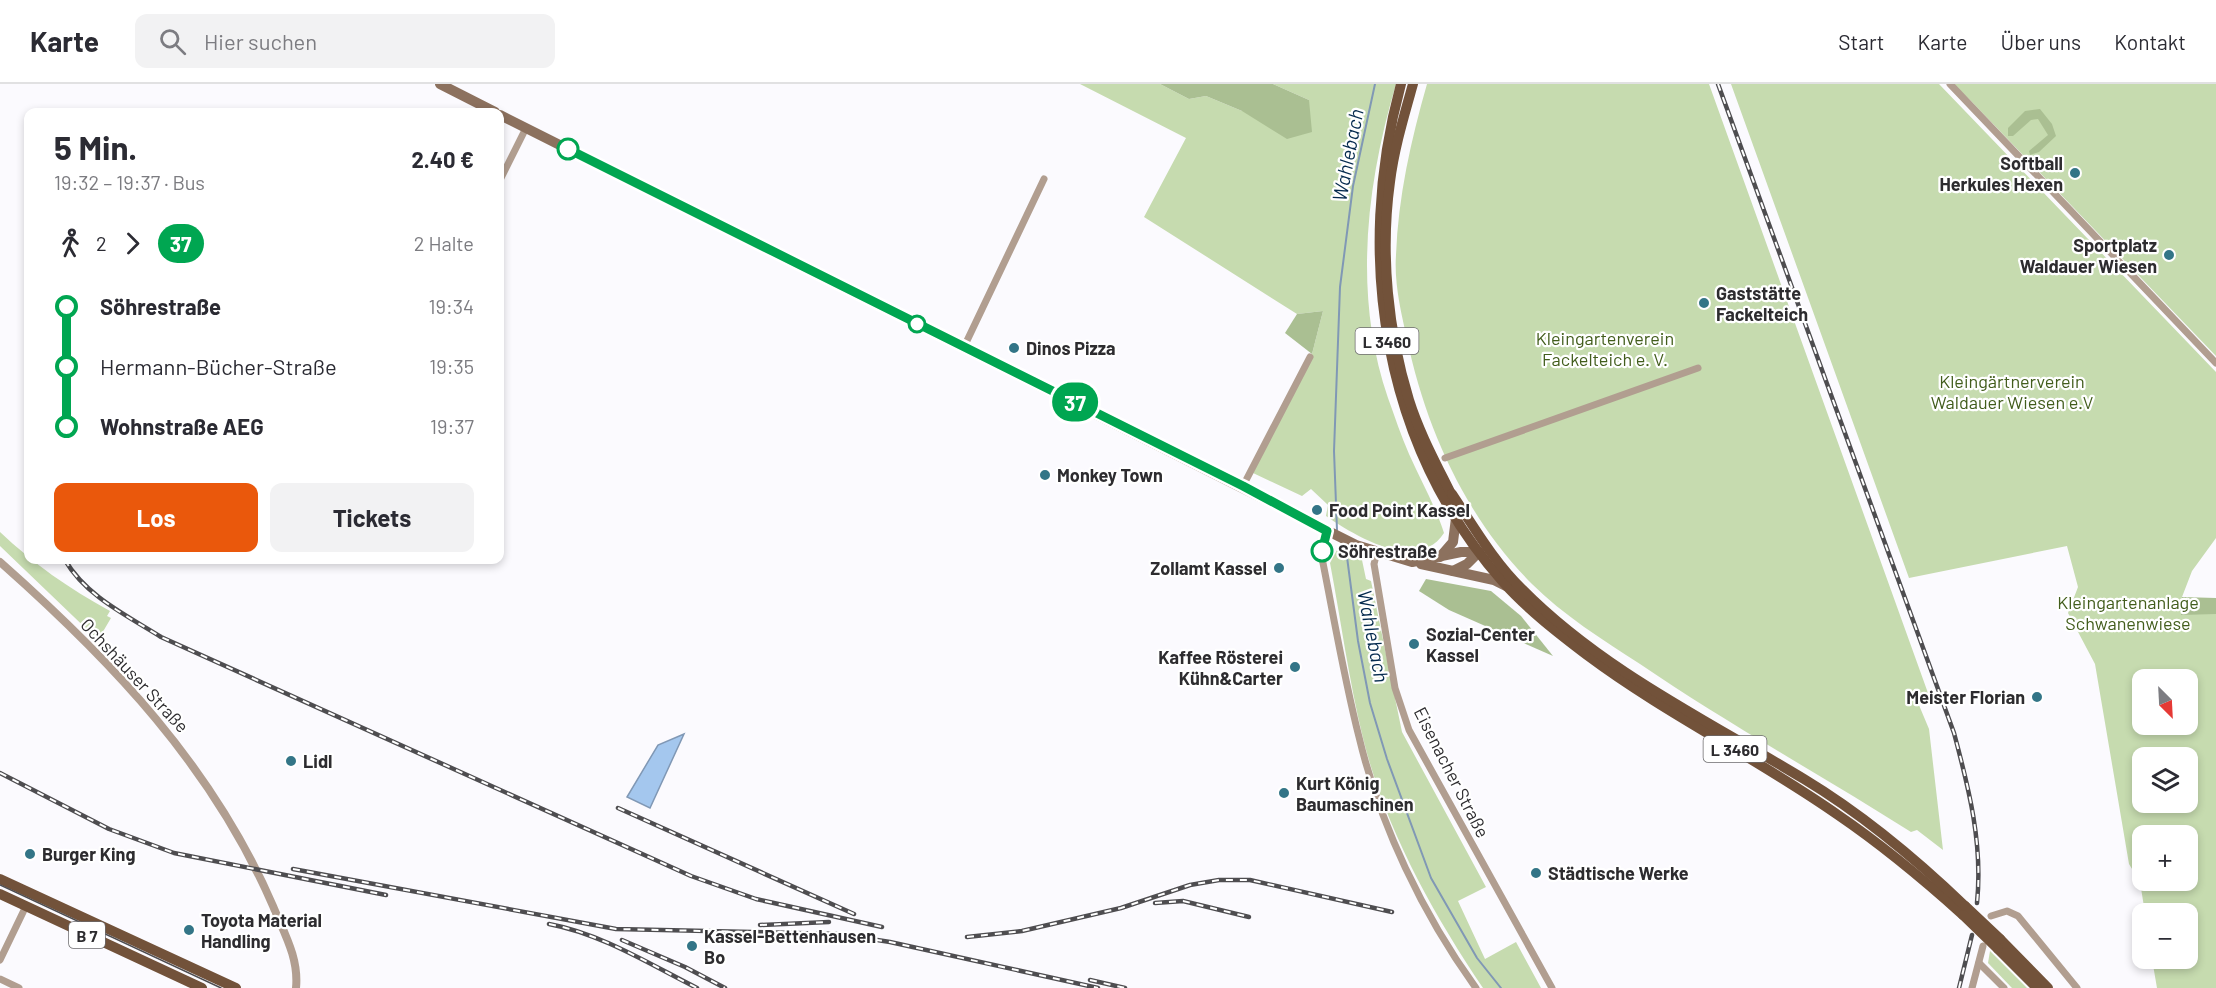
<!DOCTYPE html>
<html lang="de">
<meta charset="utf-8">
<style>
:root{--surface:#fff;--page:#f2f2f3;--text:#2b2b33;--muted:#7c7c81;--line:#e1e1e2;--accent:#ea580c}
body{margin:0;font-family:Barlow,sans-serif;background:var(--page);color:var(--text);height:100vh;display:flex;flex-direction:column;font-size:22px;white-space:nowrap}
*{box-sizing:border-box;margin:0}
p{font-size:20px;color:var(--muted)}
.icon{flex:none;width:33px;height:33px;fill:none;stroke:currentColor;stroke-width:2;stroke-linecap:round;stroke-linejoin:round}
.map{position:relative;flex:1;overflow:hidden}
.drawer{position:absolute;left:24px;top:24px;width:480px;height:456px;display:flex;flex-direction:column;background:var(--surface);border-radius:12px;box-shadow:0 3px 9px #0003}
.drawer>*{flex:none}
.badge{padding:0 12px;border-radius:20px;font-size:21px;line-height:39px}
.needle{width:39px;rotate:156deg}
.controls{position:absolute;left:2132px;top:585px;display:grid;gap:12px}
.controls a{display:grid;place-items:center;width:66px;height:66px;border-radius:12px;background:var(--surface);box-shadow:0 3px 9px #0003;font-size:30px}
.map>.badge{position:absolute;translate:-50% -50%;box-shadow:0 0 0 3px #fff}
.legs{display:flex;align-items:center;gap:9px;height:66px;padding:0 30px;font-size:20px}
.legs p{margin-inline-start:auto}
.summary{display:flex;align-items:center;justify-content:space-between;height:102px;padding:0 30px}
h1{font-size:33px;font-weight:700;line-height:45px}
.cta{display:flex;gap:12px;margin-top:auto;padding:12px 30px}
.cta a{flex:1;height:69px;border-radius:12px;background:var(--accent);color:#fff;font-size:24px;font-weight:700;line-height:69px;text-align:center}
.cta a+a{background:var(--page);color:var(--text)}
ul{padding:0 30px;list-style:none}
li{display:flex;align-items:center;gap:21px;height:60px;font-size:22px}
li i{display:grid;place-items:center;width:9px;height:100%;margin:0 8px;background:currentColor}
li i::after{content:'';width:15px;height:15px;margin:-8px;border:4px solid;border-radius:50%;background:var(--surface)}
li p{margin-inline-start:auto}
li:first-child i{background:linear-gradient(#0000 50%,currentColor 0)}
li:last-child i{background:linear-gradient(currentColor 50%,#0000 0)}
header{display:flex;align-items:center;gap:36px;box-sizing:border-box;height:84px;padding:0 30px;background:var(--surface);border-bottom:2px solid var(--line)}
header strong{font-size:28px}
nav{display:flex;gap:33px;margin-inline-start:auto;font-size:21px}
.search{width:420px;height:54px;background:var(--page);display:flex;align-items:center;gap:15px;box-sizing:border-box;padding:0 21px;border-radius:12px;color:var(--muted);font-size:22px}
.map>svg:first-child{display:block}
</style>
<header>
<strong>Karte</strong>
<div class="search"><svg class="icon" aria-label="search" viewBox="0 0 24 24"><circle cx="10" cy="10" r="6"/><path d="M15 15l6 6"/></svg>Hier suchen</div>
<nav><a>Start</a><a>Karte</a><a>Über uns</a><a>Kontakt</a></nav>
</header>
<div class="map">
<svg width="2216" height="904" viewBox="0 0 2216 904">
<rect width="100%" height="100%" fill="#fbfafe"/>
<g fill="#c6dbaf" fill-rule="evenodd">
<path d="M1160,0L1189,15L1206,12L1242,27L1309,16L1273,0H1396C1366,101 1353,212 1388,314C1395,333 1401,352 1409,370C1421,397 1435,421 1444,449C1418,490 1355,452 1326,432L1328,421L1311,405L1302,412L1253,389L1312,270L1323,227L1297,230L1144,133L1186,54L1080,0Z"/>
<path d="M1427,0H1709L1928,609L1916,614L1929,645L1943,766L1917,746L1911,748C1821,691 1728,640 1640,580C1603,556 1563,531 1532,500C1466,434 1426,345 1407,255C1401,228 1394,199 1396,171C1398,113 1411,56 1427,0Z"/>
<path d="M1731,0H1939L2216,288V454L2192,487L2182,513L2181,530H2216V904H2157L2152,875L2187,874V830L2145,829L2140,798L2129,780L2095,580L2068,529L2078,503L2067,462L1909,494ZM2142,596H2187V640H2142ZM2142,674H2187V718H2142ZM2142,752H2187V796H2142Z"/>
<path d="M1953,0H2216V272L1970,16Z"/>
<path d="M0,448C34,480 68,504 110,527L107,532L111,534L98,556L0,462Z"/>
<path d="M1337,466L1362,476L1366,495L1371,497L1402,648L1486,803L1458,817L1485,875L1516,858L1541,904H1483C1432,828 1385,744 1363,654C1349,597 1341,537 1330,479Z"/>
<path d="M1990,867L2027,904H2012L1988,879Z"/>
</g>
<g fill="#aabf92">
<path d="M1160,0H1273L1309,16L1312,48L1287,55L1242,27L1206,12L1189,15Z"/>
<path d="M2040,25L2052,40L2056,52L2039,68L2030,71L2029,67L2048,51L2038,35L2031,36L2013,52H2008V44L2025,27Z"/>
<path d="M1323,227L1312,270L1285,249L1297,230Z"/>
<path d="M1426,495L1491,507L1521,532L1553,572L1449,526L1419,507Z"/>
<path d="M2182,513L2216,514V530L2181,531Z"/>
</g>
<path fill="#a4c7ee" stroke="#8098b5" stroke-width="1.5" d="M684,650L650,724L627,713L658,661Z"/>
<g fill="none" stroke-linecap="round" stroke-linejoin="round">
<g stroke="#8098b5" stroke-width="2">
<path d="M1337,446L1334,367L1340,203L1353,102L1375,0"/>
<path d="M1341,457L1347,473L1358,557L1370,619L1387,675L1431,794L1477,874L1501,904"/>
</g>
<g stroke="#b19e90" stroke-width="7">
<path d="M1950,0L2216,279"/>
<path d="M500,96L526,44"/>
<path d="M964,263L1044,95"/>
<path d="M1445,374L1698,284"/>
<path d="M1243,402L1310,273"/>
<path d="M1327,447L1321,463L1322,474C1334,534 1344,594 1359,653C1380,741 1423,831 1476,904"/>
<path d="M1377,468L1374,480L1395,604L1409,646L1552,904"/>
<path d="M1991,832L2007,827L2018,832L2077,904"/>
<path d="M0,876L26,822"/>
<path d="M1979,879L2004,904"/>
<path d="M0,895L19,904"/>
<path d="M1972,904L1983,862"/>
</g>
<path stroke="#b19e90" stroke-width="8" d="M0,478C112,577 213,683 273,822C284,849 299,874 296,904"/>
<g stroke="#8c715e" stroke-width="10">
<path d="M440,0L495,28"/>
<path d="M500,31L1356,461L1412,478L1461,468H1479"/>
<path d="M1440,473L1453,458L1456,434"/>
<path d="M1421,480L1494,496L1506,502"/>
<path d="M1453,487L1467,480L1479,468"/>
</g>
<g stroke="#72523a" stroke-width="10">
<path d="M1401,0C1354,172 1383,362 1503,498C1527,525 1558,549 1587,571C1666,630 1757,674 1838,731C1882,761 1923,795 1963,831"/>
<path d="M1413,0C1404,32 1394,65 1390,98C1380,170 1388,247 1409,316C1420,351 1438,383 1454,416"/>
<path d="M1452,410C1474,443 1494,478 1522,505C1602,586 1708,637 1804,695C1862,730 1916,775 1965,822"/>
<path d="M0,795L236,904"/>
<path d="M0,810L202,904"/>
<path d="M2000,855L2048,904"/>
<path d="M1998,865L2037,904"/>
</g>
<path stroke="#4e4d50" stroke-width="1.5" d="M0,801L221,904"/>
<g stroke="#4e4d50" stroke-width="4.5">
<g id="rail">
<path d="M1718,0L1954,649C1969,705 1983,760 1977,819"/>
<path d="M65,476C86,512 126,531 161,553L691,792L756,815L882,843"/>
<path d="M0,689L109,745L174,769L386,811"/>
<path d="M618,724L854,830"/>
<path d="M293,785L616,845L839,850L890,858L1098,904"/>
<path d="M1155,819L1183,817L1249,833"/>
<path d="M549,840C602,850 649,880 697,904"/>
<path d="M760,841L829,838"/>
<path d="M967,853L1022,847L1121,824L1190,801L1219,796H1250L1392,828"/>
<path d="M622,856L685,883L725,904"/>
<path d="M1090,896L1125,904"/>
<path d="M1959,904L1972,851"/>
</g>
</g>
<use href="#rail" stroke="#fff" stroke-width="2" stroke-dasharray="7" stroke-linecap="butt"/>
<g stroke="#72523a" stroke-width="10">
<path d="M1965,822L2000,855"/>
<path d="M1963,831L1998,865"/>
</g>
</g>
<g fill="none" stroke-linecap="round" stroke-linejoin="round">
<g stroke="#fff" stroke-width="14">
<path id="line-1" d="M568,65L1243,402L1327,447L1322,467"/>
</g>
<use href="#line-1" stroke="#00a651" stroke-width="9"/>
</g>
<g fill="#fff" stroke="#00a651" stroke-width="3">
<circle cx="568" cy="65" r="10"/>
<circle cx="917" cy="240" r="8"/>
<circle cx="1322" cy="467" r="10"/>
</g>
<g fill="#337587" stroke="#fff" stroke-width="2">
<circle cx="2075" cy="89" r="6"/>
<circle cx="2169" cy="171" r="6"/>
<circle cx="1704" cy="219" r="6"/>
<circle cx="1014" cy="264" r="6"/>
<circle cx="1045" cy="391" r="6"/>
<circle cx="1317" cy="426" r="6"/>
<circle cx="1279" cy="484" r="6"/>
<circle cx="1414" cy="560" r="6"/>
<circle cx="1295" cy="583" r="6"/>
<circle cx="2037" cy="613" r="6"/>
<circle cx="291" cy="677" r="6"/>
<circle cx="1284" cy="709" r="6"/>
<circle cx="30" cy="770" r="6"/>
<circle cx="1536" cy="789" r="6"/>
<circle cx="189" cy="846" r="6"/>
<circle cx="692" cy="862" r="6"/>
</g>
<g text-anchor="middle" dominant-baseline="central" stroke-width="4.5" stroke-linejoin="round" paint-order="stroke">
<g fill="#fff" stroke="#6c6b6d" stroke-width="1.5">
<rect x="1355.5" y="244" width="63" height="26" rx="4.5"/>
<rect x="1703.5" y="652" width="63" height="26" rx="4.5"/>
<rect x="69" y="838" width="36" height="26" rx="4.5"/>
</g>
<g font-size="16" font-weight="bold" fill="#2d2c2f">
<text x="1387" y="257">L 3460</text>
<text x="1735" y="665">L 3460</text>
<text x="87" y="851">B 7</text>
</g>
<g font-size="18" font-weight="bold" fill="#2d2c2f" stroke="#fff" text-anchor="start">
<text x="2063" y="79" text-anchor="end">Softball<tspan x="2063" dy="21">Herkules Hexen</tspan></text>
<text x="2157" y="161" text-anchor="end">Sportplatz<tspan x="2157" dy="21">Waldauer Wiesen</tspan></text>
<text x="1716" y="209">Gaststätte<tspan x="1716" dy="21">Fackelteich</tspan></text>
<text x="1026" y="264">Dinos Pizza</text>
<text x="1057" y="391">Monkey Town</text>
<text x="1329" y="426">Food Point Kassel</text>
<text x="1267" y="484" text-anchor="end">Zollamt Kassel</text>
<text x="1426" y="550">Sozial-Center<tspan x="1426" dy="21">Kassel</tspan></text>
<text x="1283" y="573" text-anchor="end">Kaffee Rösterei<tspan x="1283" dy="21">Kühn&amp;Carter</tspan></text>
<text x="2025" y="613" text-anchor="end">Meister Florian</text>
<text x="303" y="677">Lidl</text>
<text x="1296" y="699">Kurt König<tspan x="1296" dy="21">Baumaschinen</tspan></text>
<text x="42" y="770">Burger King</text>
<text x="1548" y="789">Städtische Werke</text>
<text x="201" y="836">Toyota Material<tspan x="201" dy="21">Handling</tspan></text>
<text x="704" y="852">Kassel-Bettenhausen<tspan x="704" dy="21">Bo</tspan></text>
</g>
<g font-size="18" fill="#425d1c" stroke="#fff">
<text x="1605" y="254">Kleingartenverein<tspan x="1605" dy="21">Fackelteich e. V.</tspan></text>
<text x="2012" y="297">Kleingärtnerverein<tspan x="2012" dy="21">Waldauer Wiesen e.V</tspan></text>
<text x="2128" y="518">Kleingartenanlage<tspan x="2128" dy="21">Schwanenwiese</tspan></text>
</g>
<g font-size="18" font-weight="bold" fill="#2d2c2f" stroke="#fff" text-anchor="start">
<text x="1338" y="467">Söhrestraße</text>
</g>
<g font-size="18" fill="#2d2c2f" stroke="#fff">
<text transform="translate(135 591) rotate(47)">Ochshäuser Straße</text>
<text transform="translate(1452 688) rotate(63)">Eisenacher Straße</text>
</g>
<g font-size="20" font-style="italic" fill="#042a4d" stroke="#fff">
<text transform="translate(1347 71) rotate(-79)">Wahlebach</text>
<text transform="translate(1374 552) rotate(79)">Wahlebach</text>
</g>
</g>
</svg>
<div class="controls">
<a><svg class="needle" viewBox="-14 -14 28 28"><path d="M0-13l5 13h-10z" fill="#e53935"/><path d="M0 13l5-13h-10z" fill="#7c7c81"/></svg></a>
<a><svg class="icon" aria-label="layers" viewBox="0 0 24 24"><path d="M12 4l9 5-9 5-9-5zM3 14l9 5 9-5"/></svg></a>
<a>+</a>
<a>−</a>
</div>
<b class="badge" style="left:1075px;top:318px;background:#00a651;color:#fff">37</b>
<section class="drawer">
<div class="summary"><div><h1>5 Min.</h1><p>19:32 – 19:37 · Bus</p></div><b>2.40 €</b></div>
<div class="legs"><svg class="icon" aria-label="walk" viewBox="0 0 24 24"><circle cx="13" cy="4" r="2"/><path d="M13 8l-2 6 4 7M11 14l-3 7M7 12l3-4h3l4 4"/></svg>2<svg class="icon" aria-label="forward" viewBox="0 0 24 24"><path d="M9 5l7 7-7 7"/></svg><b class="badge" style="background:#00a651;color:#fff">37</b><p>2 Halte</p></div>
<ul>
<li><i style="color:#00a651"></i><b>Söhrestraße</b><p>19:34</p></li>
<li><i style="color:#00a651"></i><span>Hermann-Bücher-Straße</span><p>19:35</p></li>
<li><i style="color:#00a651"></i><b>Wohnstraße AEG</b><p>19:37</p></li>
</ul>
<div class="cta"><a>Los</a><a>Tickets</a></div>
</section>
</div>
